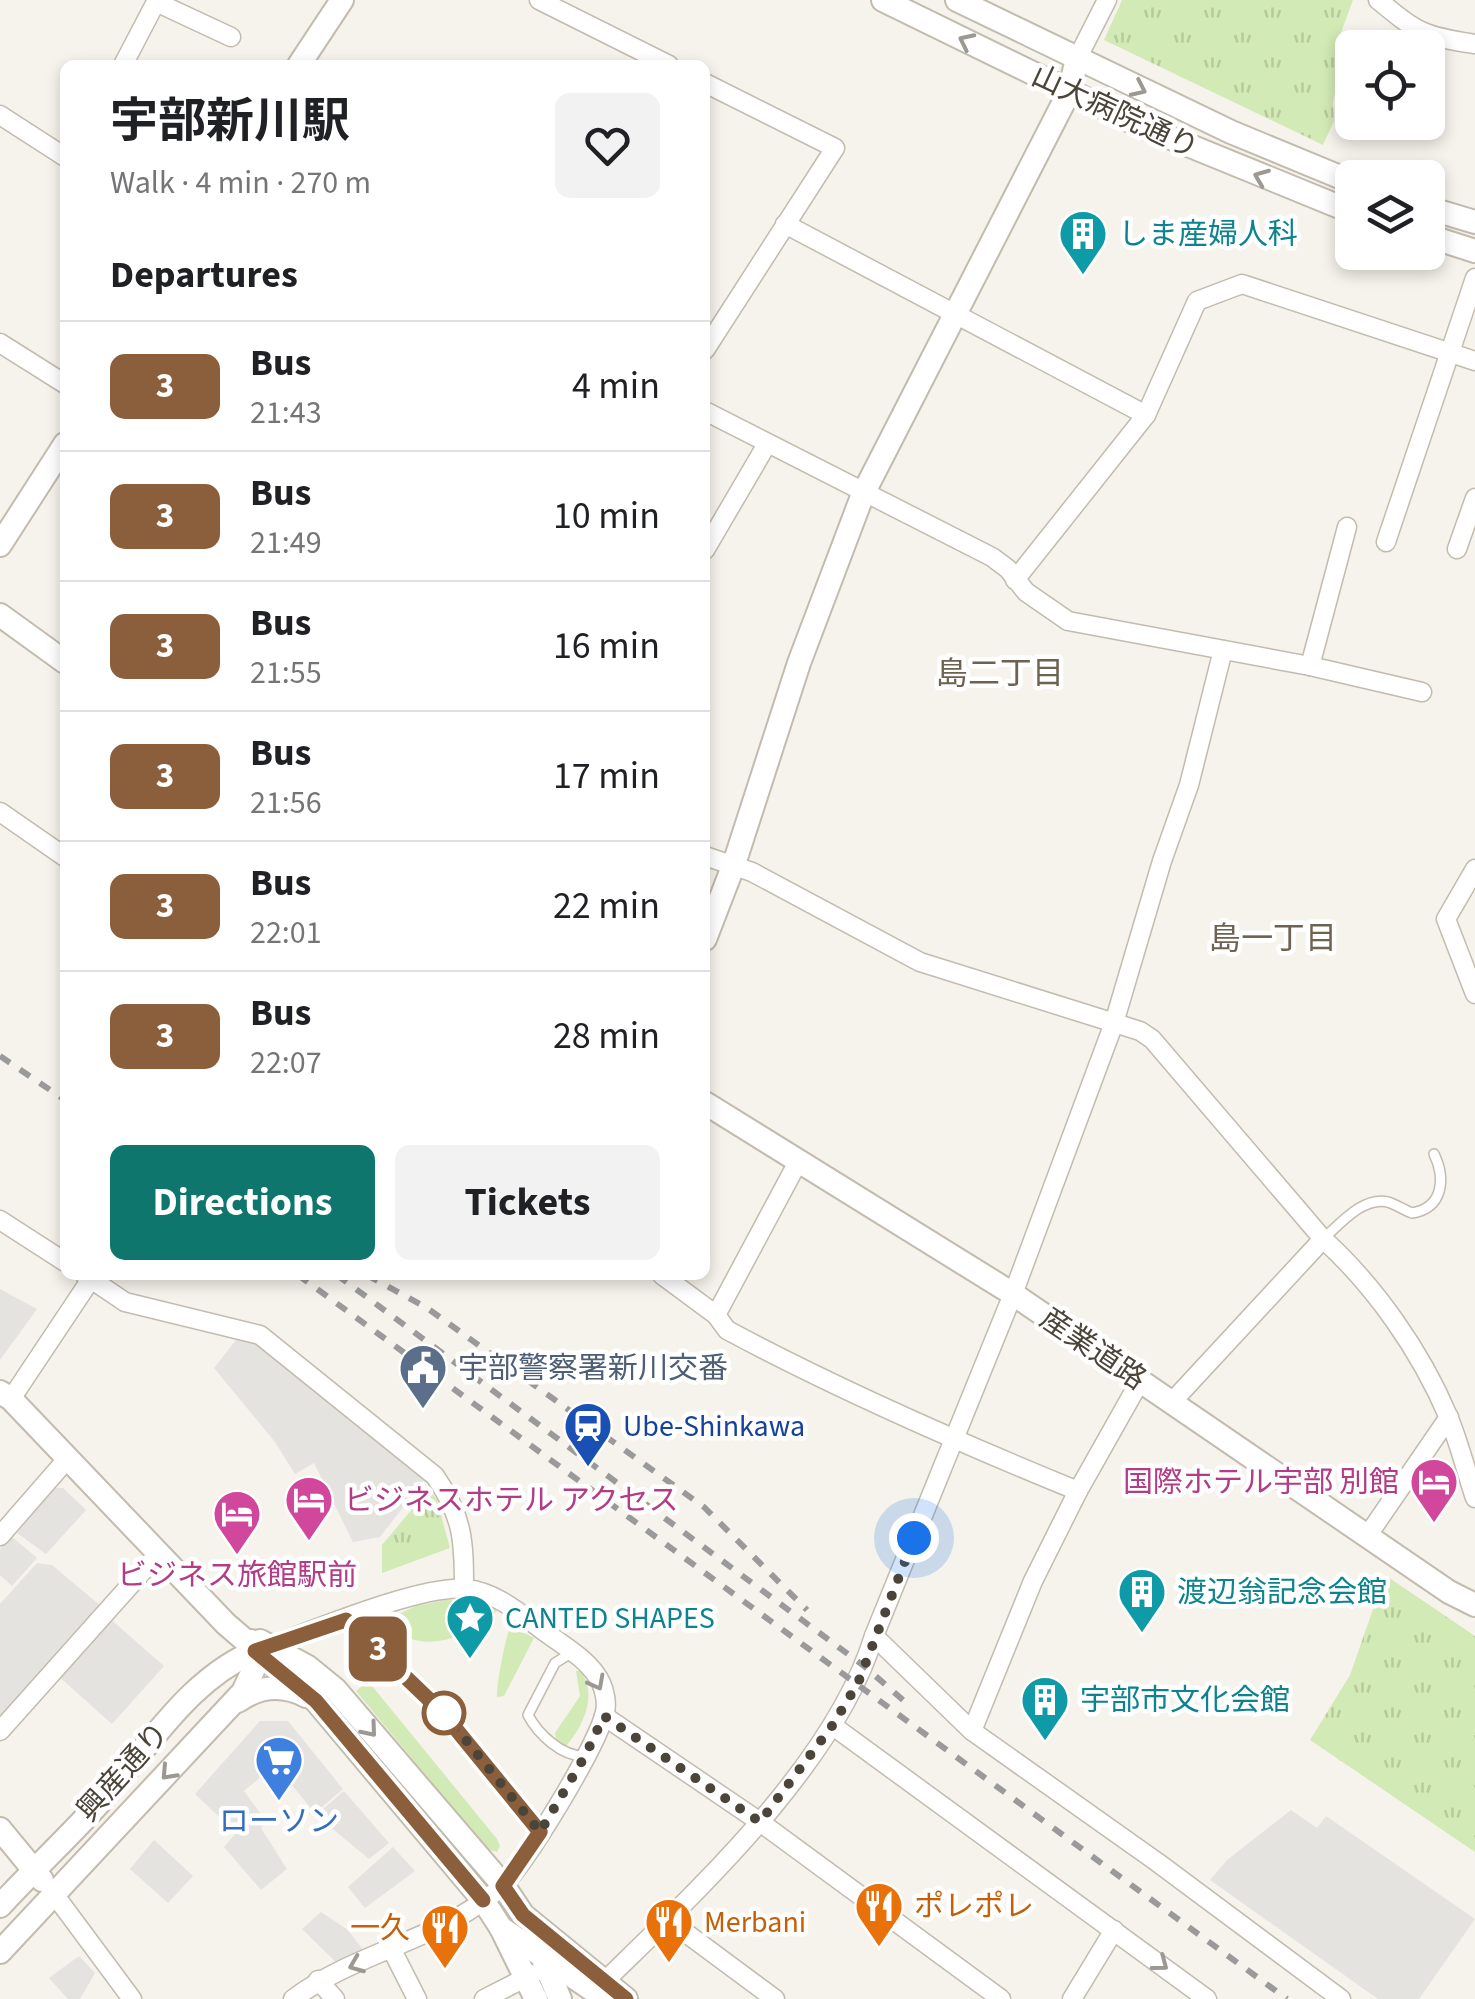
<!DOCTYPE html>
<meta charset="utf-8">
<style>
:root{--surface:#fff;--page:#f2f2f2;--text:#202124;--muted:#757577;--line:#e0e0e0;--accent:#0f766e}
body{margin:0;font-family:"Source Sans 3","Noto Sans JP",sans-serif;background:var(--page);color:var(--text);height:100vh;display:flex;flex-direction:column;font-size:38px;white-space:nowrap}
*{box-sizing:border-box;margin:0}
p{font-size:32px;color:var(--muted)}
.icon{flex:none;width:55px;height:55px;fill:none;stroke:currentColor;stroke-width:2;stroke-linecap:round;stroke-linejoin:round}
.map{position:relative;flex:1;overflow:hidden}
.sheet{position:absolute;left:60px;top:60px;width:650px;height:1220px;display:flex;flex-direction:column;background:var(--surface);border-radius:15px;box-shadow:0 5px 15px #0003}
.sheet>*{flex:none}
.badge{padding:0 20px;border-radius:15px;font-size:35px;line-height:65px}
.buttons{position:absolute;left:1335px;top:30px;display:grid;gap:20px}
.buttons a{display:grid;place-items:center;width:110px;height:110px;border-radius:15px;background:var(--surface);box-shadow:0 5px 15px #0003;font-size:50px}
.you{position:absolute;width:50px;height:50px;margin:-25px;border:8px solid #fff;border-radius:50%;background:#1a73e8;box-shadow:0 0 0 15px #1a73e833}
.map>.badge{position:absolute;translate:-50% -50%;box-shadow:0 0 0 5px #fff}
h2{padding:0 50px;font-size:38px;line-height:90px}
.round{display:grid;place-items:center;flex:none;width:105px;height:105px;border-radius:15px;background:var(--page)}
.overview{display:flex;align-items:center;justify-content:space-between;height:170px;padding:0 50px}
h1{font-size:48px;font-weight:700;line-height:75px}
.button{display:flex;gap:20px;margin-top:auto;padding:20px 50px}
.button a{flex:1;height:115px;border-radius:15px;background:var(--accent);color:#fff;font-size:40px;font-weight:700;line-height:115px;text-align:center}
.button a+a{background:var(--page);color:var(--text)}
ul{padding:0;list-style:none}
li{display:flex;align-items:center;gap:30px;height:130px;padding:0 50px;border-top:2px solid var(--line)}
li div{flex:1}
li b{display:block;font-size:38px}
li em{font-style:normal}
li .badge{min-width:110px;font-weight:700;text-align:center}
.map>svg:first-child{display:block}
</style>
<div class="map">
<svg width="1475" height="1999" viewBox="0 0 1475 1999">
<defs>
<pattern id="park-tufts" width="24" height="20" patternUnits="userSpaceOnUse" patternTransform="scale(2.5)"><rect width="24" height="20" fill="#d2eab5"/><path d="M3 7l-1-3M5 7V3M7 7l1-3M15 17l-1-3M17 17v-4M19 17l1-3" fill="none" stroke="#b6ca9c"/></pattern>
</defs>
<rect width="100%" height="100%" fill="#f6f3ec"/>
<g fill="#d2eab5">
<path d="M446,1600L478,1601L497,1611C469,1639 414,1659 386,1620L416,1606Z"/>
<path d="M511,1626L534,1638L504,1696L497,1697C496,1687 506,1633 511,1626Z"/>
<path d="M576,1671H581C598,1695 583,1727 566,1746L556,1739L555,1733L580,1696Z"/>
<path d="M368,1681L497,1839L500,1846L497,1852L487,1849L356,1691Z"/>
</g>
<g fill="url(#park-tufts)">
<path d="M1122,0H1353L1339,38L1342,56L1333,102L1334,121L1323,145L1104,40Z"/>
<path d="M429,1489L437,1500L450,1548L382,1573V1545Z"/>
<path d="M1385,1575L1475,1636V1852L1310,1740L1350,1675Z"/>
</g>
<g fill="#e5e3e0">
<path d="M0,1289L37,1309L0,1360Z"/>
<path d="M236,1340L254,1341L425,1479L380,1537L353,1542L314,1463L295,1474L275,1442L214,1368Z"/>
<path d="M54,1488H63L86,1510L46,1554L17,1533Z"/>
<path d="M11,1536L37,1558L12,1586L0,1575V1549Z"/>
<path d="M37,1563L52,1565L102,1607L0,1723V1604Z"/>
<path d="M108,1617L164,1666L112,1724L56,1674Z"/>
<path d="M260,1721H288L343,1789L315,1813L275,1765L244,1791L267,1822L261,1828L287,1869L261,1890L224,1847L236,1833L195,1794Z"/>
<path d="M344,1791L389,1843L369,1859L316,1815Z"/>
<path d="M1291,1810L1317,1828L1326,1816L1475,1919L1419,1999H1378L1210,1880L1227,1860Z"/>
<path d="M154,1840L193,1876L168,1903L130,1869Z"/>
<path d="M393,1847L415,1871L365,1908L348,1887Z"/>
<path d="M321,1912L348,1930L367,1955L340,1966L302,1929Z"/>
<path d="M79,1956L95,1973L80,1999H68L49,1978Z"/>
</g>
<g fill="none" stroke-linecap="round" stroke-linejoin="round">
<g stroke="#c2bbae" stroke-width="12">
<g id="service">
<path d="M1323,1239C1340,1224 1363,1196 1388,1202C1397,1205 1404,1210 1412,1213C1443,1208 1446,1179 1434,1154"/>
<path d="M346,1620L442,1711L540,1832"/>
<path d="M571,1653L555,1663L528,1715C538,1734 562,1757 585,1756"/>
</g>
</g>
<g stroke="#c2bbae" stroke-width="21">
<g id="minor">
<path d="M539,0L669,65"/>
<path d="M1378,0C1418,33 1423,36 1475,44"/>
<path d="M156,2L231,37"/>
<path d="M1077,59L1107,0"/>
<path d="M123,65L157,0"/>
<path d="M705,83L835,148L705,350"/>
<path d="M0,115L65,157"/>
<path d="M785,224L1146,415"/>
<path d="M0,343L65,384"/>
<path d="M705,411L992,557L1008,569L1026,592L1068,621L1310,666L1422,692"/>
<path d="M1386,542L1475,278"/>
<path d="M1457,549L1475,498"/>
<path d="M705,550L767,444"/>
<path d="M1015,580L1146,415L1197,301L1242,284L1475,361"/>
<path d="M1310,666L1347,527"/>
<path d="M0,812L65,857"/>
<path d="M705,856L752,872L920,962L1140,1031L1152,1039L1323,1239C1375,1286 1421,1352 1448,1416C1459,1442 1466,1471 1475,1498"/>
<path d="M1475,869L1446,919L1475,994"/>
<path d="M0,1220L65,1262"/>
<path d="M85,1275L125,1302L260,1335L435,1476C463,1517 464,1540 464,1588"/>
<path d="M662,1275L716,1315L727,1330C841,1391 958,1442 1078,1491"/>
<path d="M716,1315L799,1160"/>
<path d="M11,1399L91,1279"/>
<path d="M1171,1403L1323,1239"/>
<path d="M1368,1535L1449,1417"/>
<path d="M0,1536L68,1458"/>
<path d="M874,1636L972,1731L1157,1862L1341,1999"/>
<path d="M270,1646C314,1630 423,1584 466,1589C497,1592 522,1615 545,1632C564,1646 591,1661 601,1683C605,1691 607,1704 605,1712C598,1745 525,1865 500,1888C441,1940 355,1952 293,1999"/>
<path d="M604,1716L760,1822L1001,1999"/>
<path d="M833,1726L1207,1999"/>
<path d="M0,1731L159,1553"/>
<path d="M972,1731L1033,1581L1078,1491L1140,1381"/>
<path d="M54,1894L132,1999"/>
<path d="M667,1919L775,1999"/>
<path d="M392,1950L417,1999"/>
<path d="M318,1980L335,1999"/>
<path d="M606,1980C700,1888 835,1763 874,1636L1013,1294L1114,1023L1162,861L1189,785L1223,650"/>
<path d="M484,1999L533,1974"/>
<path d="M1072,1999L1114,1930"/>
</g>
</g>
<g stroke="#c2bbae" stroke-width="26">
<g id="tertiary">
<path d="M883,0L1139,125L1352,212"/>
<path d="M957,0L1231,132L1352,182"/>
<path d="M299,65L342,0"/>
<path d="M1428,208L1475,222"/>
<path d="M1428,236L1475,251"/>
<path d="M0,545L65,444"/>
<path d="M0,615L65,662"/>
<path d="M705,939L734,864L799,663L863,494L1069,92L1077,59"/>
<path d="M705,1103L1013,1294L1449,1592L1475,1605"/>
<path d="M0,1392L11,1399L226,1624L316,1701L483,1900L501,1928L606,1999"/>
<path d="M260,1641L308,1667L335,1689L503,1885L523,1915L626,1999"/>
<path d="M238,1701C259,1686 283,1684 306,1696"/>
<path d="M0,1829L42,1880"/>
<path d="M0,1906C33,1870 69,1837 101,1801C150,1745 193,1672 266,1647"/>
<path d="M502,1930L536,1999"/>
<path d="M0,1952L243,1692L257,1662L251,1641"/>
<path d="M541,1954L560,1999"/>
</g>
</g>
<use href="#service" stroke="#fff" stroke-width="9"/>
<use href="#minor" stroke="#fff" stroke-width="18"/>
<use href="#tertiary" stroke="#fff" stroke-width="22"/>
<g stroke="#9a9a9a" stroke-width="6" stroke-dasharray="12 12" stroke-linecap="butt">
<path d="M0,1056L65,1100"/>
<path d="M298,1275L1287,1999"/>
<path d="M337,1275L864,1666L911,1707"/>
<path d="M367,1275L427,1308L704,1507L807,1610"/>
</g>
</g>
<defs><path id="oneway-chevron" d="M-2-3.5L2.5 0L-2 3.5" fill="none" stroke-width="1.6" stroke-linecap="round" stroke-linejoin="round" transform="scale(2.5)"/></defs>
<g stroke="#9c9892">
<use href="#oneway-chevron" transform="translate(966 41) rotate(-154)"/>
<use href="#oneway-chevron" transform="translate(1139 89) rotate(25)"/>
<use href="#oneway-chevron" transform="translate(1261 177) rotate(-158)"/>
<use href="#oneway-chevron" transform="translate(597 1683) rotate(62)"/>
<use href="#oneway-chevron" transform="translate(370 1730) rotate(50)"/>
<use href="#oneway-chevron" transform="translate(168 1773) rotate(133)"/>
<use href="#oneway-chevron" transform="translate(1161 1964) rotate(37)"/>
<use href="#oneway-chevron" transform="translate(356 1965) rotate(158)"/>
</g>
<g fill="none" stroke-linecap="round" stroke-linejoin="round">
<g stroke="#fff" stroke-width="22">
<path id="line" d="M483,1900L316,1701L255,1651L346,1620L442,1712L540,1832L503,1886L523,1915L626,1999"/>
</g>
<use href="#line" stroke="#8b5e3c" stroke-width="15"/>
<path stroke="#4b4439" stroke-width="10" stroke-dasharray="0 18" d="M444,1713L540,1832L585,1756L604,1716L760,1822L832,1726L858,1683L914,1538"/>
</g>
<defs>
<g id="building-pin" transform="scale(2.5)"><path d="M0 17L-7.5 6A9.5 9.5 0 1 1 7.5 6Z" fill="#0f9aa8" stroke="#fff"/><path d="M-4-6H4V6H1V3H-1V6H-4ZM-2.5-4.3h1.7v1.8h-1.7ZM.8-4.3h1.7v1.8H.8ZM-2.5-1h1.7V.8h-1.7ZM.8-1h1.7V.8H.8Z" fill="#fff"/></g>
<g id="civic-pin" transform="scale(2.5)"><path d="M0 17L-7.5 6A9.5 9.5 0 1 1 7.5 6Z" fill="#5c6f8a" stroke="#fff"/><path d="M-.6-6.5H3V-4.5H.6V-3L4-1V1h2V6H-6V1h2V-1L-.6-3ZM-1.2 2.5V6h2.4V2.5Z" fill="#fff"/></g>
<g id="station-pin" transform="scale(2.5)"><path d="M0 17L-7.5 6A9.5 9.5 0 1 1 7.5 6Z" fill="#1a4fb4" stroke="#fff"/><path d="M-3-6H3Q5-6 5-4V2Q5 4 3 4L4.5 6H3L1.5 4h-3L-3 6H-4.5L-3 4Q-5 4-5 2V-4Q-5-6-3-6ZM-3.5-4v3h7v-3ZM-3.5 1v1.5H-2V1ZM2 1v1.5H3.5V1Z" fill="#fff"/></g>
<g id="hotel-pin" transform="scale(2.5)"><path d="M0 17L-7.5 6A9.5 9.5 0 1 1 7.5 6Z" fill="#d1479c" stroke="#fff"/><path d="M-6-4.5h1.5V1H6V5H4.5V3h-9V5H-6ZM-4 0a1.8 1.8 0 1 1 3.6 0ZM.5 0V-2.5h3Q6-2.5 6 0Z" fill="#fff"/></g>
<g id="sight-pin" transform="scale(2.5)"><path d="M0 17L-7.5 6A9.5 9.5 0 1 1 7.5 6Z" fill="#0f9aa8" stroke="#fff"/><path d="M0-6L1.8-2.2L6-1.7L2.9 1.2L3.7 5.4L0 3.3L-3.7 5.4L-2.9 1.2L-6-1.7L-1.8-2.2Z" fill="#fff"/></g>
<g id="supermarket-pin" transform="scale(2.5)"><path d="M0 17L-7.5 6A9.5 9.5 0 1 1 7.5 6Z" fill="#3f7fe0" stroke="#fff"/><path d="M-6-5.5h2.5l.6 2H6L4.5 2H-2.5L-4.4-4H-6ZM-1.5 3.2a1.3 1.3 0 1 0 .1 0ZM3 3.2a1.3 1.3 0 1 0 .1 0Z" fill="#fff"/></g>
<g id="restaurant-pin" transform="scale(2.5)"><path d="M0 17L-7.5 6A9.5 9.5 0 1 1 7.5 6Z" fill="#e8710a" stroke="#fff"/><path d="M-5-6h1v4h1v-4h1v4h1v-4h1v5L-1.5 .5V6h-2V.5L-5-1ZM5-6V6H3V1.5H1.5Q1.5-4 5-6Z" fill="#fff"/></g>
</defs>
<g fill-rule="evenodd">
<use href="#building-pin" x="1083" y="234"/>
<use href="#civic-pin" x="423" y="1368"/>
<use href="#station-pin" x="588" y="1426"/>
<use href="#hotel-pin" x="1434" y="1482"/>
<use href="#hotel-pin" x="309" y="1500"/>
<use href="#hotel-pin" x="237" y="1514"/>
<use href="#building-pin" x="1142" y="1592"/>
<use href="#sight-pin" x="470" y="1618"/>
<use href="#building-pin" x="1045" y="1700"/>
<use href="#supermarket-pin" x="279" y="1760"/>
<use href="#restaurant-pin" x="879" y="1906"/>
<use href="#restaurant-pin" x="669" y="1922"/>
<use href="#restaurant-pin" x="445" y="1928"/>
</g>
<circle fill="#fff" stroke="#8b5e3c" stroke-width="5" cx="444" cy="1713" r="20"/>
<g text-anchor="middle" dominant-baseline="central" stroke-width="9" stroke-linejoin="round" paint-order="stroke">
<g font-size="30" fill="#4b4439" stroke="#fff">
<text transform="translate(1115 112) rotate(25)">山大病院通り</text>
<text transform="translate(1093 1349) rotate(34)">産業道路</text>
<text transform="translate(123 1772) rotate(-48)">興産通り</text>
</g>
<g font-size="30" fill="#0d838f" stroke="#fff" text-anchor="start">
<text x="1118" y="234">しま産婦人科</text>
<text x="1177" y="1592">渡辺翁記念会館</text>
<text x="505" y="1618">CANTED SHAPES</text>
<text x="1080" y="1700">宇部市文化会館</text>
</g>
<g font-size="30" fill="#4e5e75" stroke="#fff" text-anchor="start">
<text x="458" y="1368">宇部警察署新川交番</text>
</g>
<g font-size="30" fill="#164399" stroke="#fff" text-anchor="start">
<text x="623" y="1426">Ube-Shinkawa</text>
</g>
<g font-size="30" fill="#b23c85" stroke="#fff" text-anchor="end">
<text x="1399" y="1482">国際ホテル宇部 別館</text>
<text x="344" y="1500" text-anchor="start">ビジネスホテル アクセス</text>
<text x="237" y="1575" text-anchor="middle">ビジネス旅館駅前</text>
</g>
<g font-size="30" fill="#366cbe" stroke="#fff">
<text x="279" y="1821">ローソン</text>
</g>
<g font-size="30" fill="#c56008" stroke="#fff" text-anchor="start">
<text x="914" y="1906">ポレポレ</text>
<text x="704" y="1922">Merbani</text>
<text x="410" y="1928" text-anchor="end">一久</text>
</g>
<g font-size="32" fill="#6e6250" stroke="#fff">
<text x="1000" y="674">島二丁目</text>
<text x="1273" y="939">島一丁目</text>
</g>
</g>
</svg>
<div class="buttons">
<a><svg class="icon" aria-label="locate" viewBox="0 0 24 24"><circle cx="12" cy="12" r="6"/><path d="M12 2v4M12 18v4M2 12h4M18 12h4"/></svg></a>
<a><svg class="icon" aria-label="layers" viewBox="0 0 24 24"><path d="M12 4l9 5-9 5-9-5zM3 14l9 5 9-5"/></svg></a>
</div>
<div class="you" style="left:914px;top:1538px"></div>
<b class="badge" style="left:378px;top:1649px;background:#8b5e3c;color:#fff">3</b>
<section class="sheet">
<div class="overview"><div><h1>宇部新川駅</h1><p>Walk · 4 min · 270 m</p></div><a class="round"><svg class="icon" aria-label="heart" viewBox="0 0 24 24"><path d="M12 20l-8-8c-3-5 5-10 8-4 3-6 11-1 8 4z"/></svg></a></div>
<h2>Departures</h2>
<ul>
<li><span class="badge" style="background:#8b5e3c;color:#fff">3</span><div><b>Bus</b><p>21:43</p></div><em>4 min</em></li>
<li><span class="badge" style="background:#8b5e3c;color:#fff">3</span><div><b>Bus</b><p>21:49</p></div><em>10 min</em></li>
<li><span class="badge" style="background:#8b5e3c;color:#fff">3</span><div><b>Bus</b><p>21:55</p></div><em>16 min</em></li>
<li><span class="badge" style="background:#8b5e3c;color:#fff">3</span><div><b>Bus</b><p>21:56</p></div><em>17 min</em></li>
<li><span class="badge" style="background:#8b5e3c;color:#fff">3</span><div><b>Bus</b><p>22:01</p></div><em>22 min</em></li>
<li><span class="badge" style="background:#8b5e3c;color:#fff">3</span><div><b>Bus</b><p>22:07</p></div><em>28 min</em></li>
</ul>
<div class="button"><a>Directions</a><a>Tickets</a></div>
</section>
</div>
